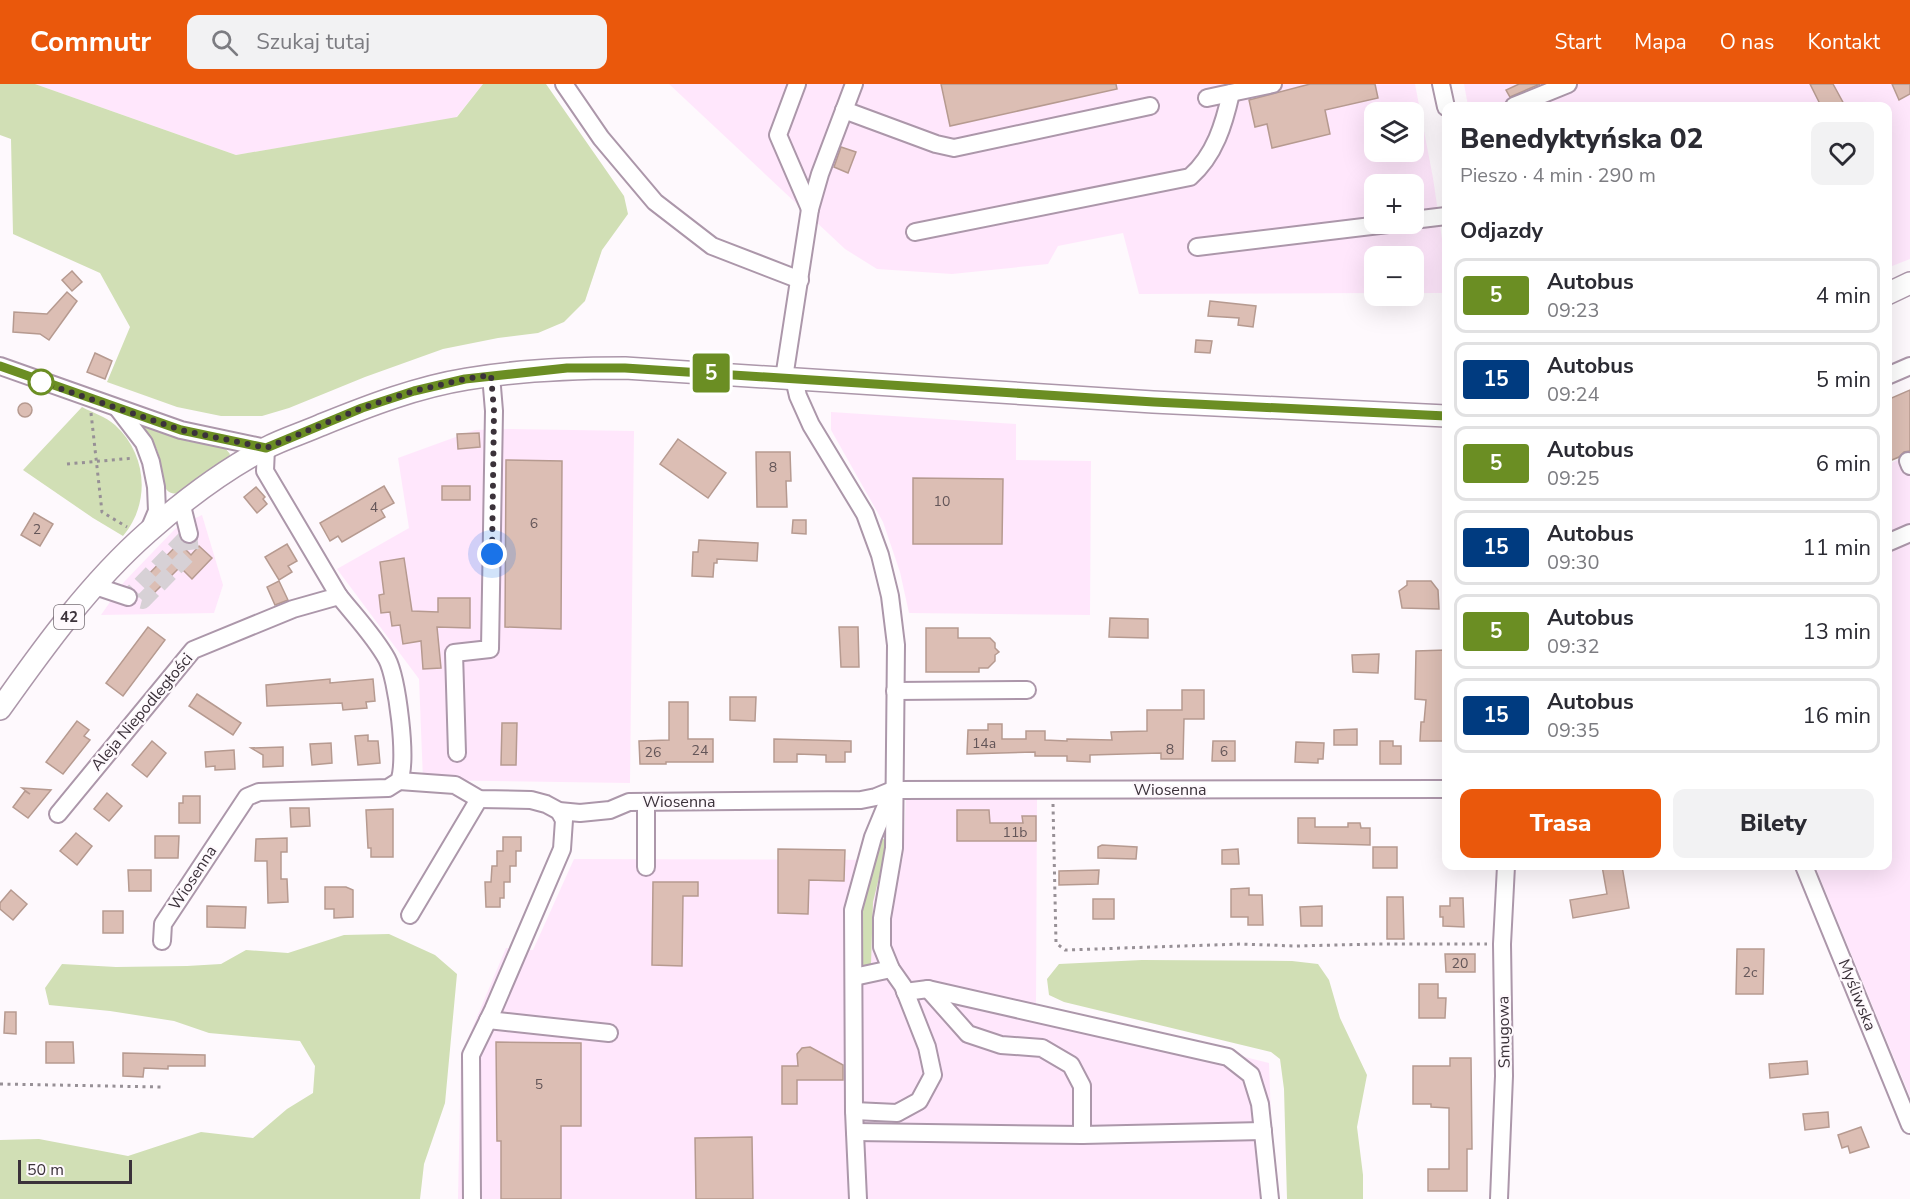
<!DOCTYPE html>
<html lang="pl">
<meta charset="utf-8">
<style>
:root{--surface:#fff;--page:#f2f2f3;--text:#2b2b33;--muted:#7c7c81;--line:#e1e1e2;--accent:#ea580c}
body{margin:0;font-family:"Nunito Sans",sans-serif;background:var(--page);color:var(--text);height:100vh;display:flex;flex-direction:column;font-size:22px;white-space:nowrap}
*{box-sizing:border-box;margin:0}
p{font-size:20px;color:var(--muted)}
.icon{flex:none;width:33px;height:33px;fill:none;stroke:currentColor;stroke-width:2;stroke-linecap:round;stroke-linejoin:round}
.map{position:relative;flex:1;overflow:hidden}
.side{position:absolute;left:1442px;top:18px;width:450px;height:768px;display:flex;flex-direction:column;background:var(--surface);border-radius:12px;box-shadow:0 6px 24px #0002}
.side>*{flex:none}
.badge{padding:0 12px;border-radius:4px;font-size:21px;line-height:39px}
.controls{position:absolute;left:1364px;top:18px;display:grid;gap:12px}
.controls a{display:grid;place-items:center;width:60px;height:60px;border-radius:12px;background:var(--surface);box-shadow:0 6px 24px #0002;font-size:30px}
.scale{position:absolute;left:18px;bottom:15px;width:114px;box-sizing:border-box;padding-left:6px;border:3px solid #3b323a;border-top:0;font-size:16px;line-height:21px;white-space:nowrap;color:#3b323a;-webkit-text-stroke:4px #fef9fd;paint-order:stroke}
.you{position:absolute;width:30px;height:30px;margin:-15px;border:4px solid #fff;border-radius:50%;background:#1a73e8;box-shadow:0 0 0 9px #1a73e833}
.map>.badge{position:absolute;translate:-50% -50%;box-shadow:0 0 0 3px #fff}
h2{padding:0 18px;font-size:22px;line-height:54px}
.round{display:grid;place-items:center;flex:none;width:63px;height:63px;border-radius:12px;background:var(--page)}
.overview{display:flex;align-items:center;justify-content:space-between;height:102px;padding:0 18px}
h1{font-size:28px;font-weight:800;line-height:45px}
.primary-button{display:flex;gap:12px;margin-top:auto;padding:12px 18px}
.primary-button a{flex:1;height:69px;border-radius:12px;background:var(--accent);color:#fff;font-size:24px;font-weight:800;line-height:69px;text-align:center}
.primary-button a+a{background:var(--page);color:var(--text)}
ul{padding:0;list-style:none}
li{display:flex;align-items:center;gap:18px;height:75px;margin:0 12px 9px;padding:0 6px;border:3px solid var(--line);border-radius:12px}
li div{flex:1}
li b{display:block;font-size:22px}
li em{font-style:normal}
li .badge{min-width:66px;font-weight:700;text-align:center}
header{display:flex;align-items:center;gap:36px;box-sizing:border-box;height:84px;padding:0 30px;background:var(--accent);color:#fff}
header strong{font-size:28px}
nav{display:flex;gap:33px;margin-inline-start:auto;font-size:21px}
.search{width:420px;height:54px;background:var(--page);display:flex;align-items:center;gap:15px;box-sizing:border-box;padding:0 21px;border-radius:12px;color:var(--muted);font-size:22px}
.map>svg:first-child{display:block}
</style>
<header>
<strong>Commutr</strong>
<div class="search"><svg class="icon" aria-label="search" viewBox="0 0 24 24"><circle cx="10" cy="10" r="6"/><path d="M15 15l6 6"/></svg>Szukaj tutaj</div>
<nav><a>Start</a><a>Mapa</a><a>O nas</a><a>Kontakt</a></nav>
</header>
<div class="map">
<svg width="1910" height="1115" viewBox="0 0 1910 1115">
<rect width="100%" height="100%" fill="#fef9fd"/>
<g fill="#ffe7fc" fill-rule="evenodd">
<path d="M35,0H483L455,35L236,71Z"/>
<path d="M669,0H1415L1433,94L1446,182V209H1413V172H1374V209L1139,210L1123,149L1058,162L1048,180L952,190L877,185L845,165ZM1374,28H1413V68H1374ZM1374,100H1413V140H1374Z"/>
<path d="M1464,0H1910V175L1887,184V22H1468Z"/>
<path d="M831,328L1016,340V376L1091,377L1090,531L909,529L900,488L883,438L831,346Z"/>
<path d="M511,345L634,347L630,699L423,696L419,595L337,485L409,444L398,374L475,346Z"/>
<path d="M1910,370V1013L1815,782H1887V381Z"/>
<path d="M202,431L223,501L214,529L101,531L124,498L177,443Z"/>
<path d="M906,713L1037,715L1036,921L1269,979L1274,1115H458L461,971L506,864L533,866L574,775L903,776Z"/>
</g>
<g fill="#d1dfb5">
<path d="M0,0H35L236,71L457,33L483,0H546L624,112L628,130L602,166L585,217L564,238L538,249L498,254L443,265L365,293L289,324L262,332H221L177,323L107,298L130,243L100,189L13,150L11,55L0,51Z"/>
<path d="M82,323C93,329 105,332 115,341C147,370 151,419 123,452L93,434L23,386Z"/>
<path d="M143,342L187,357L225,364L230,370L228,375L179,409C174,410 170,410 166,405C162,400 161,380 159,372C156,361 150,352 143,342Z"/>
<path d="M881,754L888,757L873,818L871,880L863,884C852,846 869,791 881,754Z"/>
<path d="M389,850L435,871L457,890L445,1019L424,1080L420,1115H0V1056L39,1055L128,1072L201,1048L253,1054L287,1025L313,1009L315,982L300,957L209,949L174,937L110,927L49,921L45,904L62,880L116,883L187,882L221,880L246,866L288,869L344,851Z"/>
<path d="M1142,876L1292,877L1318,880L1329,896L1340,934L1367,991L1357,1043L1363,1091V1115H1287L1284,1005L1280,975L1271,968L1064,918L1049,911L1047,895L1059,880Z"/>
</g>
<g fill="#dcbeb4" stroke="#b69a90" stroke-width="1.5">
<path d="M941,0H1116L1117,5L950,42Z"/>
<path d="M1310,0H1375L1378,14L1325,26L1330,50L1272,64L1267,40L1255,43L1249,16Z"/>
<path d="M1519,0H1540L1510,13L1506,6Z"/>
<path d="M1810,0H1833L1845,22H1821Z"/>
<path d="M1892,0H1910V10L1899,16Z"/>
<path d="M841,63L856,68L848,89L834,83Z"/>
<path d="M72,187L82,198L72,207L62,196Z"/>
<path d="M67,208L77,217L49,256L40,250L13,248L14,228L47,230Z"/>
<path d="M1210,217L1256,222L1253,243L1238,241L1239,234L1208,232Z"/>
<path d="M1196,256L1212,257L1210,269L1195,268Z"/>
<path d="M95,269L112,277L105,295L87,288Z"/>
<path d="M1910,306V367L1904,368L1899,373L1887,378V316Z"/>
<circle cx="25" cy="326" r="7"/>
<path d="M479,349L480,363L458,365L457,350Z"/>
<path d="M678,355L726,389L708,414L660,380Z"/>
<path d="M756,368H790L791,397H786L787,423H757Z"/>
<path d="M506,376L562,377L561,545L505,543Z"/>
<path d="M913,394L1003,395L1002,460H913Z"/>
<path d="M384,402L394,419L381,426L385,433L342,458L338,452L330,457L320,439Z"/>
<rect x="442" y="402" width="28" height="14"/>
<path d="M256,403L265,413L263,415L267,420L257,429L244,413Z"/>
<path d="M34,429L53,440L40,462L21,451Z"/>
<path d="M793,436H806V450L792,449Z"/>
<path d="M699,456L758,459L757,477L717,475V479H714L713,493L692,492L693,468H698Z"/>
<path d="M179,459L191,471L199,462L212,474L192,495L180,483L154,509L142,497Z"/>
<path d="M287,460L297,477L288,482L292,488L279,496L265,473Z"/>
<path d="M404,474L412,527L438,528V514H470V544L437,543L441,584L423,585L421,557L403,560L400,541L392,542L390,528L381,529L379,511L384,510L380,478Z"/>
<path d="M279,497L288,516L275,521L267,503Z"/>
<path d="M1407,497H1431L1438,506L1439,525L1402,524L1399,507L1407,501Z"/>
<path d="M1110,534L1148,535V554L1109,553Z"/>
<path d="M148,543L165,556L123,612L106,599Z"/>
<path d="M839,543H858L859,583H841Z"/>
<path d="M926,544H958V554H990L995,559V564L999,568L995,571V577L988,584H979V588H926Z"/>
<path d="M1446,566V657H1420L1421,638H1424L1426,616L1415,615L1416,567Z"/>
<path d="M1379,570L1378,589L1353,588L1352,571Z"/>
<path d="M330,595V599L373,595L375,617L366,618L367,624L343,626L342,619L267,622L266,601Z"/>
<path d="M1182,606H1204V635H1184L1183,675H1161V669L1090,671V678L1067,677V672H1035V668L967,670L968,646H988V640H1002V655H1026V647H1045V656L1067,657V655L1112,656L1111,648L1147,647V626H1182Z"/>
<path d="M197,610L241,639L233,651L189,622Z"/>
<path d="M730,613H756L755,637L730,636Z"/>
<path d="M669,618H688V655H713V678H666V680H640L639,657L669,656Z"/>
<path d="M77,637L89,646L84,652L90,656L63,690L46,678Z"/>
<path d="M502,639H517L516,681H501Z"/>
<path d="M1357,645V661H1334V646Z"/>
<path d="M368,651V657H378L380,679L358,681L355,652Z"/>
<path d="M774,655L851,657V668H845V678H826V671L797,670V678H774Z"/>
<path d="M152,657L166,669L147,693L132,681Z"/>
<path d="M1213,657H1235V677H1212Z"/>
<path d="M1380,657H1393V662H1401V680H1380Z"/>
<path d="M1296,658L1324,659L1323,675H1318V679L1295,678Z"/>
<path d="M331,659L332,679L312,681L310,660Z"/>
<path d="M283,663V682L263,683V671L251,664Z"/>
<path d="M234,666L235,685L215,686V682L206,683L205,668Z"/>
<path d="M22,704L51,706L28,734L13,723L25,707L30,710Z"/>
<path d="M107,709L122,722L109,737L94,725Z"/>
<path d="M183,712H200V739H179V719H183Z"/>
<path d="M290,724H309L310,742L291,743Z"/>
<path d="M393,725V773H371V764H368L366,726Z"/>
<path d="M957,726H989L990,739H1023L1022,732H1036V757H957Z"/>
<path d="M1298,734H1315V743H1348V739H1360L1361,744H1370V761L1298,759Z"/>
<path d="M76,749L92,762L77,781L60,767Z"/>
<path d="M155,752H179L178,774H155Z"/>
<path d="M503,753H521V767H516V782H510V798H504V814H500V823H486L485,798H491L492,782H497V767H503Z"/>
<path d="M287,754V768H281V795H287L288,818L268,819L267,777H255L256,755Z"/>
<path d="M1102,761L1137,763L1136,775L1098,774V763Z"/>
<rect x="1373" y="763" width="24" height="21"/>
<path d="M778,765L845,766L844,797L809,796L808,830L778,829Z"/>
<path d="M1238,765L1239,780H1222V766Z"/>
<path d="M1602,782H1622L1629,824L1573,834L1570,816L1607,810Z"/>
<path d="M128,786H151V807H129Z"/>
<path d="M1099,786L1098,800L1059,801V787Z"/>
<path d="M653,798H698V812H683L682,882L652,881Z"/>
<path d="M325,803H346L353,806V833L334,834V825H325Z"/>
<path d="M1249,804V811H1262L1263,841H1248V833H1231V805Z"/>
<path d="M11,806L27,820L13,836L0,825V819Z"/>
<path d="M1387,813H1403L1404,855H1387Z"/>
<path d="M1450,814H1463L1464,843L1443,842V833H1440V822H1450Z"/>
<rect x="1093" y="815" width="21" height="20"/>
<path d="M207,822L246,823L245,844L207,843Z"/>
<path d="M1322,822V842H1301L1300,823Z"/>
<rect x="103" y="827" width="20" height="22"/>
<path d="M1737,865H1764L1763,910H1736Z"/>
<path d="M1445,870H1475V888H1446Z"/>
<path d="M1419,900H1438V914H1446L1445,934H1419Z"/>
<path d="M5,928H16V950L4,949Z"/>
<path d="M46,958H73L74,979H46Z"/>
<path d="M496,958L581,959V1042H561V1115H501V1057H497Z"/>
<path d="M810,963L843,981V996H797V1020H782V982H798L797,970L802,964Z"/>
<path d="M123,969L205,971V982H168V985L144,984L143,993L123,992Z"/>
<path d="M1450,974H1471L1472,1065H1467V1107H1428V1085H1449V1024L1431,1023V1020H1413V982H1450Z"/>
<path d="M1807,977L1808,990L1770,994L1769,980Z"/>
<path d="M1828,1028L1829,1043L1805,1046L1803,1030Z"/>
<path d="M1861,1043L1869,1063L1850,1069L1848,1062L1842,1064L1838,1051Z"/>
<path d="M752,1053L753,1115H696L695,1054Z"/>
</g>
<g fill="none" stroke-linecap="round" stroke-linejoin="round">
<path stroke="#d7d1d6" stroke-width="16" stroke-dasharray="16 8" stroke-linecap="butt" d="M189,450L191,468L143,517L128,513Z"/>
<g stroke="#ac97aa" stroke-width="20">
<g id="minor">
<path d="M564,0L601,54L655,118L712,162L800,196"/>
<path d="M797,0L778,51L810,125"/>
<path d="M1441,0L1446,23"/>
<path d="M1207,14L1273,0"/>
<path d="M1514,22L1568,0"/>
<path d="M844,26L936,60L954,64L1150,22"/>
<path d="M1413,136L1446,132"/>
<path d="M915,148L1190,93C1215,71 1224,40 1231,9"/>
<path d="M1197,163L1388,140"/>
<path d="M0,282L181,346L266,364L265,387L339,512L293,525L193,566L58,730"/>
<path d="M1887,292L1910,282"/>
<path d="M784,294L810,125L820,90L854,0"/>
<path d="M794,295L798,312L811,341L865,430L880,471L890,512L896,561L894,764L882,834V863L891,885L903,902L927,963L933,991L919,1017L897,1029L854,1027"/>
<path d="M118,325L144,359L151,378L156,403L157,427L149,446"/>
<path d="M1908,377L1910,382"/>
<path d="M182,422L189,450"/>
<path d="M1887,459L1910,449"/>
<path d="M95,502L128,513"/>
<path d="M895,607L1027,606"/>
<path d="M457,669L454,569L490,565L494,327L491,291"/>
<path d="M399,697L455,701L479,715L531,716L546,720L559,727L580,729L610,726L629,718L861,716L876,713L893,706L1446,705"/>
<path d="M1804,782L1910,1041"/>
<path d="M646,783V718"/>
<path d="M410,831L479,715"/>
<path d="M162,857L163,840L247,713L259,708L388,704L399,697C408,677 397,594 387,575C375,553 355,532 339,512"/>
<path d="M854,893L891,885"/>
<path d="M928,905L968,950L1001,961L1042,964L1071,981L1082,1002V1051"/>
<path d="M905,908L928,905L1228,973L1251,991L1260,1020L1270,1115"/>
<path d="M488,936L609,949"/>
<path d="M855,1048L1082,1051L1263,1047"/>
<path d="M472,1115L471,971L493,926L562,765L564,736L559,727"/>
<path d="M858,1115L854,1027L853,826L873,753L890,712"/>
<path d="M1499,1115L1504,992L1502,860L1506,782"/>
</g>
</g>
<g stroke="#ac97aa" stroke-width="24">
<g id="major">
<path d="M1887,210L1910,199"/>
<path d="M0,625C44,563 90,499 148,448C182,418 226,385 266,364C283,355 303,349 321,341C368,322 417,303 467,295C520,286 572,284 625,284L1153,318L1446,332"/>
</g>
</g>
<g stroke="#979096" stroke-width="3" stroke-dasharray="3 4.5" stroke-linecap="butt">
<path d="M91,329L102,428L127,443"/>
<path d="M67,380L134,374"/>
<path d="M1053,720L1056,859L1065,866L1241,860L1295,862L1377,860H1487"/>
<path d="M0,1000L161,1003"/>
</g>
<use href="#minor" stroke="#fff" stroke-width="16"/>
<use href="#major" stroke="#fff" stroke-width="21"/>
</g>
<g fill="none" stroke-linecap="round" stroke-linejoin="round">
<g stroke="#fff" stroke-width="14">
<path id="line" d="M0,282L181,346L266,364L362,324L414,307L465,295L567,284H625L1154,318L1446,332"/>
</g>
<use href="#line" stroke="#6b8e23" stroke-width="9"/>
<path stroke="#3b323a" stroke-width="6" stroke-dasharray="0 10.8" d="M41,298L181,346L266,364L362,324L414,307L465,295L491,291L494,327L492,470"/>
</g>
<circle fill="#fff" stroke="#6b8e23" stroke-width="3" cx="41" cy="298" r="12"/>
<g text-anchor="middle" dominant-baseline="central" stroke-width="4.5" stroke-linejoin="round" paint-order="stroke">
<g font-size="14" fill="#635558">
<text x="773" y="383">8</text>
<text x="942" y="417">10</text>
<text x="374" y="423">4</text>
<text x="534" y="439">6</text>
<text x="37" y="445">2</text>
<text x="984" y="659">14a</text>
<text x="1170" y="665">8</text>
<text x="700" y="666">24</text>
<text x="1224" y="667">6</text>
<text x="653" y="668">26</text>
<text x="1015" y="748">11b</text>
<text x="1460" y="879">20</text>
<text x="1750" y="888">2c</text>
<text x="539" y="1000">5</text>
</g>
<rect fill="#fef9fd" stroke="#766e74" stroke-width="1.5" x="54" y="521" width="30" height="24" rx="4.5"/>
<g font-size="15" font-weight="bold" fill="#3b323a">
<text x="69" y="533">42</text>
</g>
<g font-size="16" fill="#3b323a" stroke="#fef9fd">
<text transform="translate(142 628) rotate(-50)">Aleja Niepodległości</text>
<text x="1170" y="706">Wiosenna</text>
<text x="679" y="718">Wiosenna</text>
<text transform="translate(193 794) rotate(-57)">Wiosenna</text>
<text transform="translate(1857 911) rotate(68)">Myśliwska</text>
<text transform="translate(1504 948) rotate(-91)">Smugowa</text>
</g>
</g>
</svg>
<div class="controls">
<a><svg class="icon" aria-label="layers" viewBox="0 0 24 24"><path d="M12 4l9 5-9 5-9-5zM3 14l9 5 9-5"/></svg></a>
<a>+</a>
<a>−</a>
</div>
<div class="scale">50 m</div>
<div class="you" style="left:492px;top:470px"></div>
<b class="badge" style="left:711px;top:289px;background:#6b8e23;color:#fff">5</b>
<section class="side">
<div class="overview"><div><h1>Benedyktyńska 02</h1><p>Pieszo · 4 min · 290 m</p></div><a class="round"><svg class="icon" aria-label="heart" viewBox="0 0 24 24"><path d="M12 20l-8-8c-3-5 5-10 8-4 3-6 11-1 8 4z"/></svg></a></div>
<h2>Odjazdy</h2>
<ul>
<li><span class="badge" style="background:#6b8e23;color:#fff">5</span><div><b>Autobus</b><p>09:23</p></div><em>4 min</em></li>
<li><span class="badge" style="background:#003b80;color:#fff">15</span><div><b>Autobus</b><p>09:24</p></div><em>5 min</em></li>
<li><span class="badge" style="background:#6b8e23;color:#fff">5</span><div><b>Autobus</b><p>09:25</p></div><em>6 min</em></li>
<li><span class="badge" style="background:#003b80;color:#fff">15</span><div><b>Autobus</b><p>09:30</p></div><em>11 min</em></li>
<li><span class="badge" style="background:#6b8e23;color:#fff">5</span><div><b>Autobus</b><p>09:32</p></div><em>13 min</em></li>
<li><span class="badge" style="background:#003b80;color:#fff">15</span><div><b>Autobus</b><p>09:35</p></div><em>16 min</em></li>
</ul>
<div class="primary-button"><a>Trasa</a><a>Bilety</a></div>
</section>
</div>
